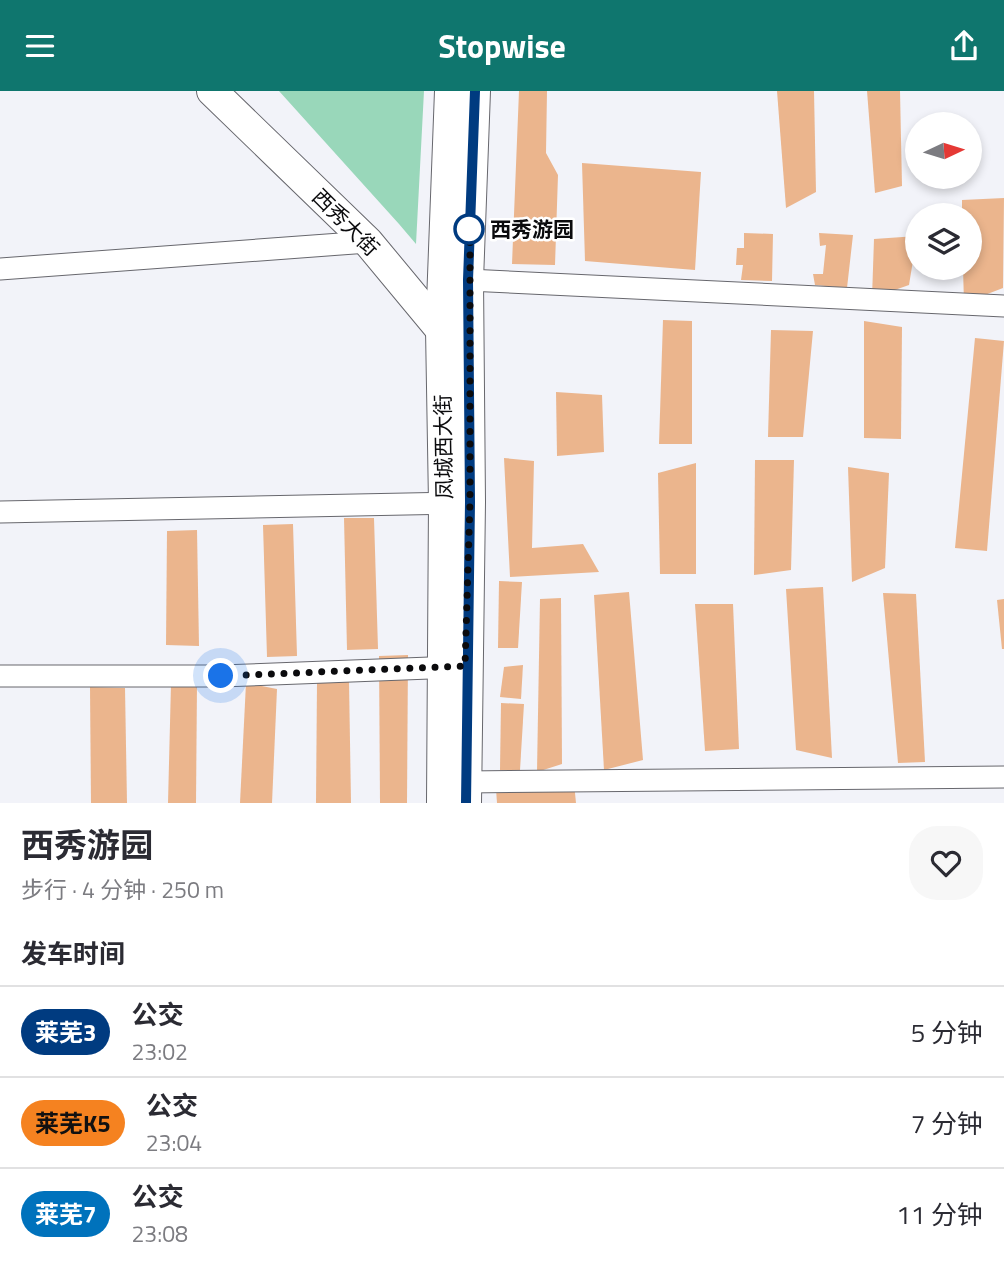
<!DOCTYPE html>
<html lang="zh">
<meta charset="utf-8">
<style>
:root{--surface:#fff;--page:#f7f7f7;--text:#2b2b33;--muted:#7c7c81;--line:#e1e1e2;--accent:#0f766e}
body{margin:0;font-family:"Titillium Web","Noto Sans SC",sans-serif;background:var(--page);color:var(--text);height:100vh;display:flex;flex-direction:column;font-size:26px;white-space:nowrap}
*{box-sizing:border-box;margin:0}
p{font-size:23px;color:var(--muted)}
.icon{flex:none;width:38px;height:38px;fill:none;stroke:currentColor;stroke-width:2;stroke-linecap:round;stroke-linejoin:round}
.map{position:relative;height:712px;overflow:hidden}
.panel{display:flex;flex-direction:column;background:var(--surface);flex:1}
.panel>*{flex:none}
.badge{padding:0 14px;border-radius:23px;font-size:24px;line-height:46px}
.needle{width:46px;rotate:86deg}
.tools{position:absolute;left:905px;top:21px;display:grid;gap:14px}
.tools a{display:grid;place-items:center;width:77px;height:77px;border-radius:50%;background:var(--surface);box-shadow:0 4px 10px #0003;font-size:35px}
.you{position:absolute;width:35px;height:35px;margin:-18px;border:5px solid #fff;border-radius:50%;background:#1a73e8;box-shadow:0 0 0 10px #1a73e833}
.map>.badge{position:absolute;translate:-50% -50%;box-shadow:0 0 0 4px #fff}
h2{padding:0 21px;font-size:26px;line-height:63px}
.round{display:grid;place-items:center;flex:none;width:74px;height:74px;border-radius:28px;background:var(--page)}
.headline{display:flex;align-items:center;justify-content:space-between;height:119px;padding:0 21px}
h1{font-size:33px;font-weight:700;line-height:52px}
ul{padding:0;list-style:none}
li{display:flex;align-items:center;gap:21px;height:91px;padding:0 21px;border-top:2px solid var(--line)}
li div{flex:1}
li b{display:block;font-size:26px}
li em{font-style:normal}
li .badge{min-width:77px;font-weight:700;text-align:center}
header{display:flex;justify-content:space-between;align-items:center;height:91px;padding:0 21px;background:var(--accent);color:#fff;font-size:32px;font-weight:700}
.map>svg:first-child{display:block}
</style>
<header><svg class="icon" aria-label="menu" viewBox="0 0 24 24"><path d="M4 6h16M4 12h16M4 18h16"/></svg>Stopwise<svg class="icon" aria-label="share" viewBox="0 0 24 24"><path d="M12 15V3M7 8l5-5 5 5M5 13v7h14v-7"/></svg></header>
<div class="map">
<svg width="1004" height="712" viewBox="0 0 1004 712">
<rect width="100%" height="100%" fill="#f2f3f9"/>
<path fill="#99d7ba" d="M279,0H424L416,153L399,133Z"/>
<g fill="#ebb58d">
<path d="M519,0H547L546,62L558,84L555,174L512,173Z"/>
<path d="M777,0H814L816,101L786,117Z"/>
<path d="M867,0H900L902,95L875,102Z"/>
<path d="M582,72L701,81L695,179L585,170Z"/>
<path d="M1004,107L1003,197L964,212L963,177H970V124H962V109Z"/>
<path d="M744,142L773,143L772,190L741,189L743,174H736L737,157H744Z"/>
<path d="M819,142L853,144L847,197L815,194L813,183H823L826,154L820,155Z"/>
<path d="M917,145L909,194L872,207L874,148Z"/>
<path d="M663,229L692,230V353H659Z"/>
<path d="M864,230L902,236L901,348L864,347Z"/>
<path d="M771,239L813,240L803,346H768Z"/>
<path d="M975,247L1004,250L987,460L955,457Z"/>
<path d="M556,301L602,304L604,361L557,365Z"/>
<path d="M504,367L534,370L532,457L583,453L599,481L510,486Z"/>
<path d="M755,369H794L791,479L754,484Z"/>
<path d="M696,372V483H660L658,382Z"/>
<path d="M848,376L889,382L885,477L852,491Z"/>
<path d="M344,427H374L378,558L347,559Z"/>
<path d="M293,433L297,565L267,566L263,434Z"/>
<path d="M197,439L199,555L166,554L167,440Z"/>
<path d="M499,490L522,491L518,557H498Z"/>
<path d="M823,496L832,667L796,659L786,498Z"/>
<path d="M629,501L643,669L604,679L594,504Z"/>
<path d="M883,502L916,503L925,671L898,672Z"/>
<path d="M561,507L562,673L537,681L540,508Z"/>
<path d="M1004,508V558H1002L997,509Z"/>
<path d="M695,513H733L739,658L705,660Z"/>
<path d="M408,564L407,712H380L379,565Z"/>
<path d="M523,574L521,608L500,606L504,576Z"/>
<path d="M349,590L351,712H316L317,592Z"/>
<path d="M246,592L277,598L272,712H240Z"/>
<path d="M171,593H197L196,712H168Z"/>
<path d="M90,596L125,597L127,712H91Z"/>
<path d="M501,612L524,613L520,679H500Z"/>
<path d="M574,692L576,712H497L496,698Z"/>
</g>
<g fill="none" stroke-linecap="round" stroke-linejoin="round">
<g stroke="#67676d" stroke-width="23">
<g id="minor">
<path d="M0,178L368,151"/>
<path d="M468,189L1004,215"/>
<path d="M0,421L457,412"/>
<path d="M0,585H221L456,576"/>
<path d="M466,691L1004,686"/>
</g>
</g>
<g stroke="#67676d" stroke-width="32">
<g id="secondary">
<path d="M212,0L368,151L446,245"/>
<path d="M442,712L444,412L441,238L450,0"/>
<path d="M466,712L470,411L468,189L475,0"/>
</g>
</g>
<use href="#minor" stroke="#fff" stroke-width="21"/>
<use href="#secondary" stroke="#fff" stroke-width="30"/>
</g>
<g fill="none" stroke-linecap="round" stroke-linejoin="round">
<g stroke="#fff" stroke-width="16">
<path id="line" d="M466,712L470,411L468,189L475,0"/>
</g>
<use href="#line" stroke="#003b80" stroke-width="10"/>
<path stroke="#0b0b0d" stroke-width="7" stroke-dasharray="0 12.6" d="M221,585L465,575L470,411V135L469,138"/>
</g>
<circle fill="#fff" stroke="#003b80" stroke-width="3.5" cx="469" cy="138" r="14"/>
<g text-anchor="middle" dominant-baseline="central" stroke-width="5" stroke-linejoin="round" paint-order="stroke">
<g font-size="21" fill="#0b0b0d" stroke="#fff">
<text transform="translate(346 131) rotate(45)">西秀大街</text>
<text transform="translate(443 356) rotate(-91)">凤城西大街</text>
</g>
<g font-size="21" font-weight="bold" fill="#0b0b0d" stroke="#fff" text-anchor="start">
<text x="490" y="138">西秀游园</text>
</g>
</g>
</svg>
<div class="tools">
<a><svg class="needle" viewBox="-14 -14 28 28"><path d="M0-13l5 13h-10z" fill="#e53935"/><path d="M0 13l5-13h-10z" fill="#7c7c81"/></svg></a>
<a><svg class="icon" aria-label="layers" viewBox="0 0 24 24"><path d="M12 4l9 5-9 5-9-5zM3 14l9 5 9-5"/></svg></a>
</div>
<div class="you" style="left:221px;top:585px"></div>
</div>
<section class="panel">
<div class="headline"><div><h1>西秀游园</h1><p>步行 · 4 分钟 · 250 m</p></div><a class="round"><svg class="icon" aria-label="heart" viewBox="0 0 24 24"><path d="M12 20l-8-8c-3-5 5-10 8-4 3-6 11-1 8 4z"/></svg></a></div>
<h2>发车时间</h2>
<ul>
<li><span class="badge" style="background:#003b80;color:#fff">莱芜3</span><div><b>公交</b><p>23:02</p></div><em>5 分钟</em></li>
<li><span class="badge" style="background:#f58220;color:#111">莱芜K5</span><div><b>公交</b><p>23:04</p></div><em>7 分钟</em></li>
<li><span class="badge" style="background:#0072bc;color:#fff">莱芜7</span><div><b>公交</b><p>23:08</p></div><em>11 分钟</em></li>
</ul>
</section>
